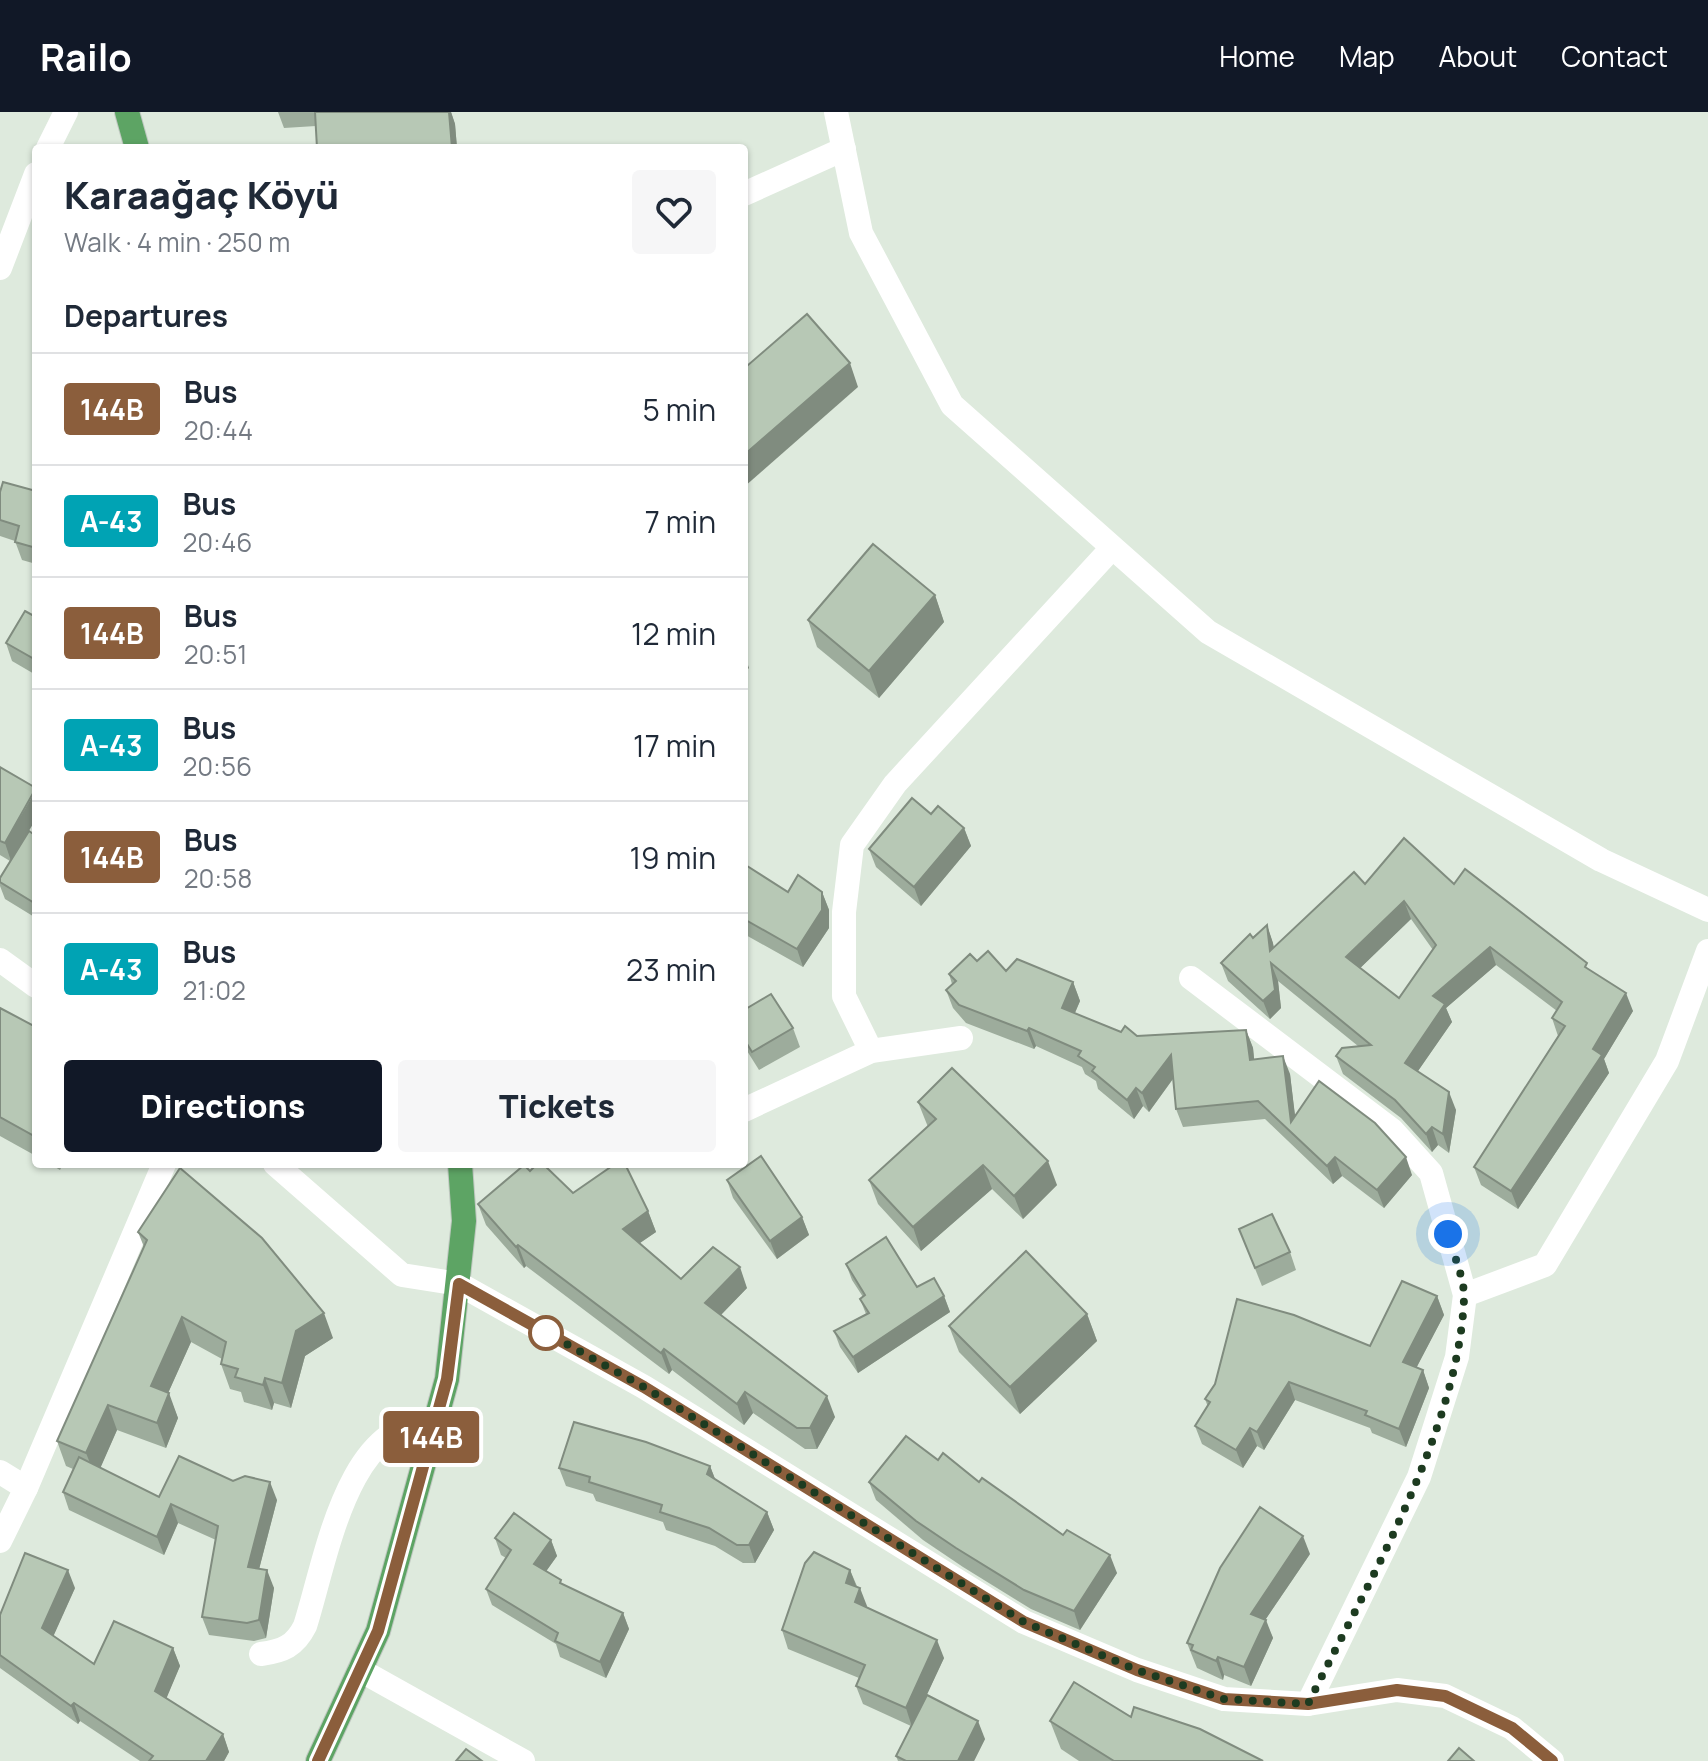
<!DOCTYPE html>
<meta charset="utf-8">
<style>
:root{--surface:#fff;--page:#f6f6f7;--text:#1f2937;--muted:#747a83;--line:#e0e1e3;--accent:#111827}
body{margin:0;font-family:Manrope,sans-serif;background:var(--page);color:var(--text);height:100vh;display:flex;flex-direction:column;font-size:30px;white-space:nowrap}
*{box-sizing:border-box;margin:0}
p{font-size:26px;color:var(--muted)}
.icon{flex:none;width:44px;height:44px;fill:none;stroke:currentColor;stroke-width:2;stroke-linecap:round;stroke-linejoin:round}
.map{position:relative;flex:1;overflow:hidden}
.drawer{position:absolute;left:32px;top:32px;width:716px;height:1024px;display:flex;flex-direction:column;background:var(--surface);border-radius:8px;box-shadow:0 2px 6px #0004}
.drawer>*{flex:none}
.badge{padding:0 16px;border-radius:6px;font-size:28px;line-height:52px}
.you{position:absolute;width:40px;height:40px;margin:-20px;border:6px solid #fff;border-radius:50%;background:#1a73e8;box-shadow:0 0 0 12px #1a73e833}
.map>.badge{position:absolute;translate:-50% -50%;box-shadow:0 0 0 4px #fff}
h2{padding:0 32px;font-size:30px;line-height:72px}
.round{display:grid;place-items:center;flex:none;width:84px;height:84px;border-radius:8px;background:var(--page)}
.overview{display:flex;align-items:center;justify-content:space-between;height:136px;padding:0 32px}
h1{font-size:38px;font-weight:800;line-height:60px}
.action{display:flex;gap:16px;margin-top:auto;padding:16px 32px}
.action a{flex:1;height:92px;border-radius:8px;background:var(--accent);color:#fff;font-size:32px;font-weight:800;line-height:92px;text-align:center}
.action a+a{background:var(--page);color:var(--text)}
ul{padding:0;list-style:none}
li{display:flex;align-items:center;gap:24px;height:112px;padding:0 32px;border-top:2px solid var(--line)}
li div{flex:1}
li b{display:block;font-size:30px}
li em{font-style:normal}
li .badge{min-width:88px;font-weight:700;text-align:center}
header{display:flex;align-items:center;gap:48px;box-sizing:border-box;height:112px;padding:0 40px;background:var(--accent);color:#fff}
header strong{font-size:38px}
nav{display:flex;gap:44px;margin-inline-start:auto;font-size:28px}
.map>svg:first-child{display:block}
</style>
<header>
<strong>Railo</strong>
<nav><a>Home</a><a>Map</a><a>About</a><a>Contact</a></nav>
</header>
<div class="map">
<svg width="1708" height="1649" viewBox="0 0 1708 1649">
<rect width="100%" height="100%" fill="#deeadd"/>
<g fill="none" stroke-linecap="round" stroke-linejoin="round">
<g stroke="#c0c8c1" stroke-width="26">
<g id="major">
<path d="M127,0L137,36"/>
<path d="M318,1649L378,1519L447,1267L464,1109L460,1052"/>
</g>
</g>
<g stroke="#fff" stroke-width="24">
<path d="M836,0L861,121L952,293L1208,520L1601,748L1708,798"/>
<path d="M48,36L66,0"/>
<path d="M744,82L844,37"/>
<path d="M0,156L36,62"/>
<path d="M0,848L36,874"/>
<path d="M1191,866L1392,1018L1431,1061L1465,1183L1457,1245L1419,1365L1308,1592"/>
<path d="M871,939L844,884V800L852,733L895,672L1112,436"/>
<path d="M744,998L871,939L961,926"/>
<path d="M275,1052L402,1163L459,1172L644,1275L1024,1510L1137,1558L1224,1587L1308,1592L1397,1578L1445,1584L1512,1616L1552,1649"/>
<path d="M1465,1183L1545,1153L1667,949L1708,839"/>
<path d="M0,1360L26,1376"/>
<path d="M0,1429L26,1376L164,1052"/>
<path d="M261,1542C283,1539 295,1534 305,1514C326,1449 347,1305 435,1311"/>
<path d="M360,1558L523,1649"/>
</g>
<use href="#major" stroke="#5da464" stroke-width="24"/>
</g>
<g fill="#9dac9c" fill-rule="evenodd">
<path d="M278,0H451L455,12L457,36H317L316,14L284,16Z"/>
<path d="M36,379V452L22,448L15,429L0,424V380Z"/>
<path d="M935,483L944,510L879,586L817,535L808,508Z"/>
<path d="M36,505V563L12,549L6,531Z"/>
<path d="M0,655L27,722L36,724V806L5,787L0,774V766L10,749L0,743Z"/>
<path d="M931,702L964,716L971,734L921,794L876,755L869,737Z"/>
<path d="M744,752L788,780H822L829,798V816L803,855L744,822Z"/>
<path d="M1365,772H1454L1590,858L1633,899L1604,947L1609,961L1518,1097L1481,1073L1474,1055L1558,924L1552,906L1557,899L1496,853L1446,896L1452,910L1418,959L1456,998L1449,1041L1438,1033L1432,1040L1401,1006L1343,962L1336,944L1358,934L1278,869L1281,896L1270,907L1228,869L1221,851L1267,813L1274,835ZM1411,807L1433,838L1399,886L1360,856Z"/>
<path d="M977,849L1006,859L1073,870L1080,889L1075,901L1121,920L1137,924L1246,918L1253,936L1254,947L1290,962L1295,1005L1412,1063L1384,1096L1342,1064L1333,1072L1265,1007L1183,1015L1176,997L1173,967L1149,1000L1143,994L1134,1007L1098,977L1096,969L1085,962L1082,955L1036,934L1034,937L966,911L953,896L946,878L952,872L949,862Z"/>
<path d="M0,896L36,915V1044L0,1024Z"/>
<path d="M744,898L793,916L800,935L759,958L744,934Z"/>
<path d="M918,990L1057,1073L1023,1107L992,1077L921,1139L878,1092L869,1068L928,1015Z"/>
<path d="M50,1052H63L60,1058Z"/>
<path d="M727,1068L802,1105L809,1123L777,1147L733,1086Z"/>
<path d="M573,1081L648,1099L656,1120L640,1131L681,1167L747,1176L721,1203L835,1305L817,1337H805L753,1301L744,1313L672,1258L669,1262L526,1154L524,1156L486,1113L478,1092Z"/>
<path d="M1239,1117L1290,1140L1296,1158L1262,1174Z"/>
<path d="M138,1120L333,1226L305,1244L291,1296L274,1291L272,1298L244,1290L241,1280L230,1277L221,1252L222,1247L191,1230L168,1281L178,1306L166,1336L117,1318L100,1356L159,1385L233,1369L277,1388L259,1457L274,1476L266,1526L254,1529L209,1523L202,1505L216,1428L178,1411L164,1443L69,1398L63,1380L73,1357L66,1354L57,1329L144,1135Z"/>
<path d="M846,1152L944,1184L950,1200L858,1261L840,1235L834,1219L866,1202L860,1187L863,1185L852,1168Z"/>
<path d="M1437,1184L1444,1203L1416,1256L1423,1258L1429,1276L1406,1335L1372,1321L1370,1316L1295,1288L1264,1338L1257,1334L1243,1356L1202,1332L1195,1314L1208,1295L1205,1287L1370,1234Z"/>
<path d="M1087,1202L1097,1229L1020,1302L959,1240L949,1214Z"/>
<path d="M938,1348L979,1370L1117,1461L1080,1518L1031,1497L963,1455L923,1428L876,1388L869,1370Z"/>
<path d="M710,1354L715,1367L767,1400L774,1418L755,1451H743L715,1434L666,1418L663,1410L596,1389L593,1382L566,1374L559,1356Z"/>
<path d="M495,1426L551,1428L557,1444L546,1459L563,1473L623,1501L629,1517L606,1566L560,1545L556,1532L492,1493L486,1477L506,1446L501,1443Z"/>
<path d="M1310,1442L1265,1508L1273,1526L1251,1574L1224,1563L1223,1568L1197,1556L1187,1531Z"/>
<path d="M850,1458L866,1495L944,1546L924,1588L985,1627L974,1649H898L896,1644L911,1614L863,1592L856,1574L859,1566L788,1537L782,1518Z"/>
<path d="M75,1476L53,1524L94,1552L173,1536L180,1554L166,1586L223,1622L229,1640L224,1649H140L80,1609L78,1612L0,1556V1503Z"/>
<path d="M1131,1605L1263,1649H1079L1061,1637L1050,1609Z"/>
</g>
<g fill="#808c7f">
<path d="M449,0H451L455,12L457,36H452Z"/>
<path d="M850,251L858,275L744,375V343Z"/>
<path d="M935,483L944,510L879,586L869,559Z"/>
<path d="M744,542L749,556L744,561Z"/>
<path d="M36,678V707L11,749L5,731Z"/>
<path d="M964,716L971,734L921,794L914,775Z"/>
<path d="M822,780L829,798V816L803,855L797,837Z"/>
<path d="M1404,789L1411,807L1353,863L1346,845Z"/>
<path d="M1267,813L1273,831L1276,857L1270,839Z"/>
<path d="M1490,835L1496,853L1446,896L1452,910L1411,969L1405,951L1433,884Z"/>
<path d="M1271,851L1278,869L1281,896L1270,907L1263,889Z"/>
<path d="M1073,870L1080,889L1069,914L1062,896Z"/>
<path d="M1626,881L1633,899L1604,947L1609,961L1518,1097L1511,1079Z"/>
<path d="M1029,916L1036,934L1034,937L1027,919Z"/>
<path d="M1246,918L1253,936L1256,966L1250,948Z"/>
<path d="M1171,943L1177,961L1149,1000L1142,981Z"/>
<path d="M1283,944L1290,962L1298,1028L1291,1010Z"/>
<path d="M1136,976L1143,994L1134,1007L1127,988Z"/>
<path d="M1449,980L1456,998L1449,1041L1443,1022Z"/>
<path d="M1432,1015L1438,1033L1432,1040L1426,1022Z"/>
<path d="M1335,1045L1342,1064L1333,1072L1327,1054Z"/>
<path d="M1406,1045L1412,1063L1384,1096L1377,1078Z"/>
<path d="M1048,1049L1057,1073L1023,1107L1014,1084Z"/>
<path d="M983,1053L992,1077L921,1139L913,1115Z"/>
<path d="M648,1099L656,1120L631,1137L623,1117Z"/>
<path d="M802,1105L809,1123L777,1147L770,1129Z"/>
<path d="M518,1133L526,1154L524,1156L516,1135Z"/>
<path d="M740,1155L747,1176L712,1212L705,1191Z"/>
<path d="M944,1184L950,1200L858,1261L853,1245Z"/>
<path d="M1437,1184L1444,1203L1410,1268L1403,1250Z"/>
<path d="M324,1201L333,1226L305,1244L291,1296L282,1271L296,1219Z"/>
<path d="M1087,1202L1097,1229L1020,1302L1010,1275Z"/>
<path d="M182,1205L191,1230L160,1299L151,1274Z"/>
<path d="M664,1237L672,1258L669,1262L661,1241Z"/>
<path d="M1423,1258L1429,1276L1406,1335L1399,1317Z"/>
<path d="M265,1266L274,1291L272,1298L263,1273Z"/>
<path d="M1289,1270L1295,1288L1264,1338L1257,1320Z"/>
<path d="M745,1280L753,1301L744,1313L737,1292Z"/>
<path d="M169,1281L178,1306L166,1336L157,1311Z"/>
<path d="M827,1284L835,1305L817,1337L810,1316Z"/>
<path d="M108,1293L117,1318L96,1366L86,1341Z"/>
<path d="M1250,1316L1257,1334L1243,1356L1236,1338Z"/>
<path d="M710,1354L717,1372L707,1362Z"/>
<path d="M270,1370L277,1388L255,1473L248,1455Z"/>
<path d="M171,1392L178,1411L164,1443L157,1425Z"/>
<path d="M767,1400L774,1418L755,1451L749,1433Z"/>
<path d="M1303,1424L1310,1442L1257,1520L1251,1502Z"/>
<path d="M551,1428L557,1444L540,1468L534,1452Z"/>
<path d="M1110,1443L1117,1461L1080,1518L1074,1499Z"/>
<path d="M68,1458L75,1476L49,1534L42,1516Z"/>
<path d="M267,1458L274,1476L266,1526L259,1508Z"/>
<path d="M850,1458L857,1476L846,1471Z"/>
<path d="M860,1476L867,1494L862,1508L855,1490Z"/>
<path d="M623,1501L629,1517L606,1566L600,1550Z"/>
<path d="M1266,1508L1273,1526L1251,1574L1244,1555Z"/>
<path d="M937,1528L944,1546L912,1615L906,1596Z"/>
<path d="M173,1536L180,1554L162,1597L155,1579Z"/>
<path d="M1218,1545L1224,1563L1223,1568L1216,1549Z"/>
<path d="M74,1591L80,1609L78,1612L71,1594Z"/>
<path d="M978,1609L985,1627L974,1649H958Z"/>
<path d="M223,1622L229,1640L224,1649H206Z"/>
</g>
<g fill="#b7c8b5" stroke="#808c7f" stroke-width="2" fill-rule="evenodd">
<path d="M315,0H449L452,36H317Z"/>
<path d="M807,202L850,251L744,343V251L747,254Z"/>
<path d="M3,370L36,379V436L15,430L19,414L0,408V380Z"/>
<path d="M873,432L935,483L869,559L808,508Z"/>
<path d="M25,499L36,505V548L6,531Z"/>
<path d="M0,655L36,676L5,731L0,729Z"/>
<path d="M912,686L931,702L938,694L964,716L914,775L869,737Z"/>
<path d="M29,719L36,724V792L0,770V766Z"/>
<path d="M1404,726L1454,772L1465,757L1587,851L1585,855L1626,881L1593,937L1602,943L1511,1079L1474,1055L1565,914L1552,906L1562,890L1490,835L1433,884L1445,892L1405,951L1449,980L1443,1022L1432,1015L1426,1022L1395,988L1336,944L1342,936L1371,933L1271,851L1275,878L1263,889L1221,851L1250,822L1253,826L1267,813L1270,839L1354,760L1365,772ZM1404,789L1436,833L1399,886L1346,845Z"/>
<path d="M744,752L788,780L798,763L822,780V798L797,837L744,807Z"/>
<path d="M988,839L1006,859L1017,847L1073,870L1062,896L1121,920L1125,914L1137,924L1246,918L1250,948L1283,944L1291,1010L1319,969L1375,1011L1406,1045L1377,1078L1335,1045L1327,1054L1258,989L1176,997L1171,943L1142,981L1136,976L1127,988L1092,959L1095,955L1078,944L1081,939L1029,916L1027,919L959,893L946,878L956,869L949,862L970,842L977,849Z"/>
<path d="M771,882L793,916L752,940L744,927V898Z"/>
<path d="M0,896L36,915V1025L0,1005Z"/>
<path d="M952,956L1048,1049L1014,1084L983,1053L913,1115L869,1068L936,1007L918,990Z"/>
<path d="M761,1044L802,1105L770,1129L727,1068Z"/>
<path d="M537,1052H543L573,1081L615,1052H625L648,1099L623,1117L681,1167L713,1135L740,1155L705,1191L827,1284L810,1316H797L745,1280L737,1292L664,1237L661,1241L518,1133L516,1135L478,1092L524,1053L530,1059Z"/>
<path d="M180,1056L262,1126L324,1201L296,1219L282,1271L265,1266L263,1273L235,1265L238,1257L221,1252L226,1230L182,1205L151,1274L169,1281L157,1311L108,1293L86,1341L57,1329L147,1128L138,1120Z"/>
<path d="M1272,1102L1290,1140L1255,1156L1239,1117Z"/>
<path d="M886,1125L917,1175L934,1166L944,1184L853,1245L834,1219L869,1201L860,1187L865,1183L846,1152Z"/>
<path d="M1026,1139L1087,1202L1010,1275L949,1214Z"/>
<path d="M1402,1169L1437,1184L1403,1250L1423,1258L1399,1317L1365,1303L1367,1299L1289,1270L1257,1320L1250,1316L1236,1338L1195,1314L1210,1290L1205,1287L1215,1272L1237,1187L1294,1203L1370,1234Z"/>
<path d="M574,1310L646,1330L710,1354L707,1362L767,1400L749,1433H737L709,1416L660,1400L662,1393L589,1370L590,1365L559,1356Z"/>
<path d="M906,1324L938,1348L943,1341L979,1370L982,1366L1063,1423L1067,1418L1110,1443L1074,1499L1024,1478L956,1436L916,1409L869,1370Z"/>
<path d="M179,1344L233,1369L245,1364L270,1370L248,1455L267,1458L259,1508L247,1511L202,1505L218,1414L171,1392L157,1425L63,1380L79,1345L159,1385Z"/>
<path d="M1260,1395L1303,1424L1251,1502L1266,1508L1244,1555L1218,1545L1216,1549L1191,1538L1193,1533L1187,1531L1220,1456Z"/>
<path d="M514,1401L551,1428L534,1452L561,1468L560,1471L623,1501L600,1550L555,1529L558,1521L486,1477L511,1438L495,1426Z"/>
<path d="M814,1440L850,1458L846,1471L860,1476L855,1490L937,1528L906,1596L856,1574L865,1553L782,1518L805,1451Z"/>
<path d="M25,1441L68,1458L42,1516L94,1552L114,1509L173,1536L155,1579L223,1622L206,1649H149L153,1644L74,1591L71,1594L0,1543V1503Z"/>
<path d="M1074,1570L1131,1605L1134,1595L1200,1617L1263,1649H1114L1050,1609Z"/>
<path d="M927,1583L978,1609L958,1649H906L896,1644Z"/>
<path d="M1459,1636L1474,1649H1448Z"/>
<path d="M466,1637L482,1649H456Z"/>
</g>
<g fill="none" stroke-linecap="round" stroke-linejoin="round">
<g stroke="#fff" stroke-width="18">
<path id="line" d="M318,1649L378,1519L447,1267L459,1172L644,1275L1024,1510L1137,1558L1224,1587L1308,1592L1397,1578L1445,1584L1512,1616L1552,1649"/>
</g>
<use href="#line" stroke="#8b5e3c" stroke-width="12"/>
<path stroke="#1d3b20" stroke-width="8" stroke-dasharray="0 14.4" d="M546,1221L538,1216L644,1275L1024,1510L1137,1558L1224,1587L1308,1592C1366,1474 1458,1320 1464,1187C1465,1167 1453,1142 1448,1122"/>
</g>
<circle fill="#fff" stroke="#8b5e3c" stroke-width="4" cx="546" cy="1221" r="16"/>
</svg>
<div class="you" style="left:1448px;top:1122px"></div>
<b class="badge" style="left:431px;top:1325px;background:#8b5e3c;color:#fff">144B</b>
<section class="drawer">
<div class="overview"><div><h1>Karaağaç Köyü</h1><p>Walk · 4 min · 250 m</p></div><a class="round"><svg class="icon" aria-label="heart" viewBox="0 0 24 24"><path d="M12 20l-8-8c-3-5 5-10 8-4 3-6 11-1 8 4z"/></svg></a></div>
<h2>Departures</h2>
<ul>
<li><span class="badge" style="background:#8b5e3c;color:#fff">144B</span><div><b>Bus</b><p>20:44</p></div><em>5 min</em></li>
<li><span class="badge" style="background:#00a3b4;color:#fff">A-43</span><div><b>Bus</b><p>20:46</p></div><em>7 min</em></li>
<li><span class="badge" style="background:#8b5e3c;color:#fff">144B</span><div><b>Bus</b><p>20:51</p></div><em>12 min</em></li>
<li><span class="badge" style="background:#00a3b4;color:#fff">A-43</span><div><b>Bus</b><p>20:56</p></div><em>17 min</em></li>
<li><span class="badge" style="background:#8b5e3c;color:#fff">144B</span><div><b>Bus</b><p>20:58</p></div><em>19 min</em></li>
<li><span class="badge" style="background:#00a3b4;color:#fff">A-43</span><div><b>Bus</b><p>21:02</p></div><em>23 min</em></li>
</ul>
<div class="action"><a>Directions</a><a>Tickets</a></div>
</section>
</div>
